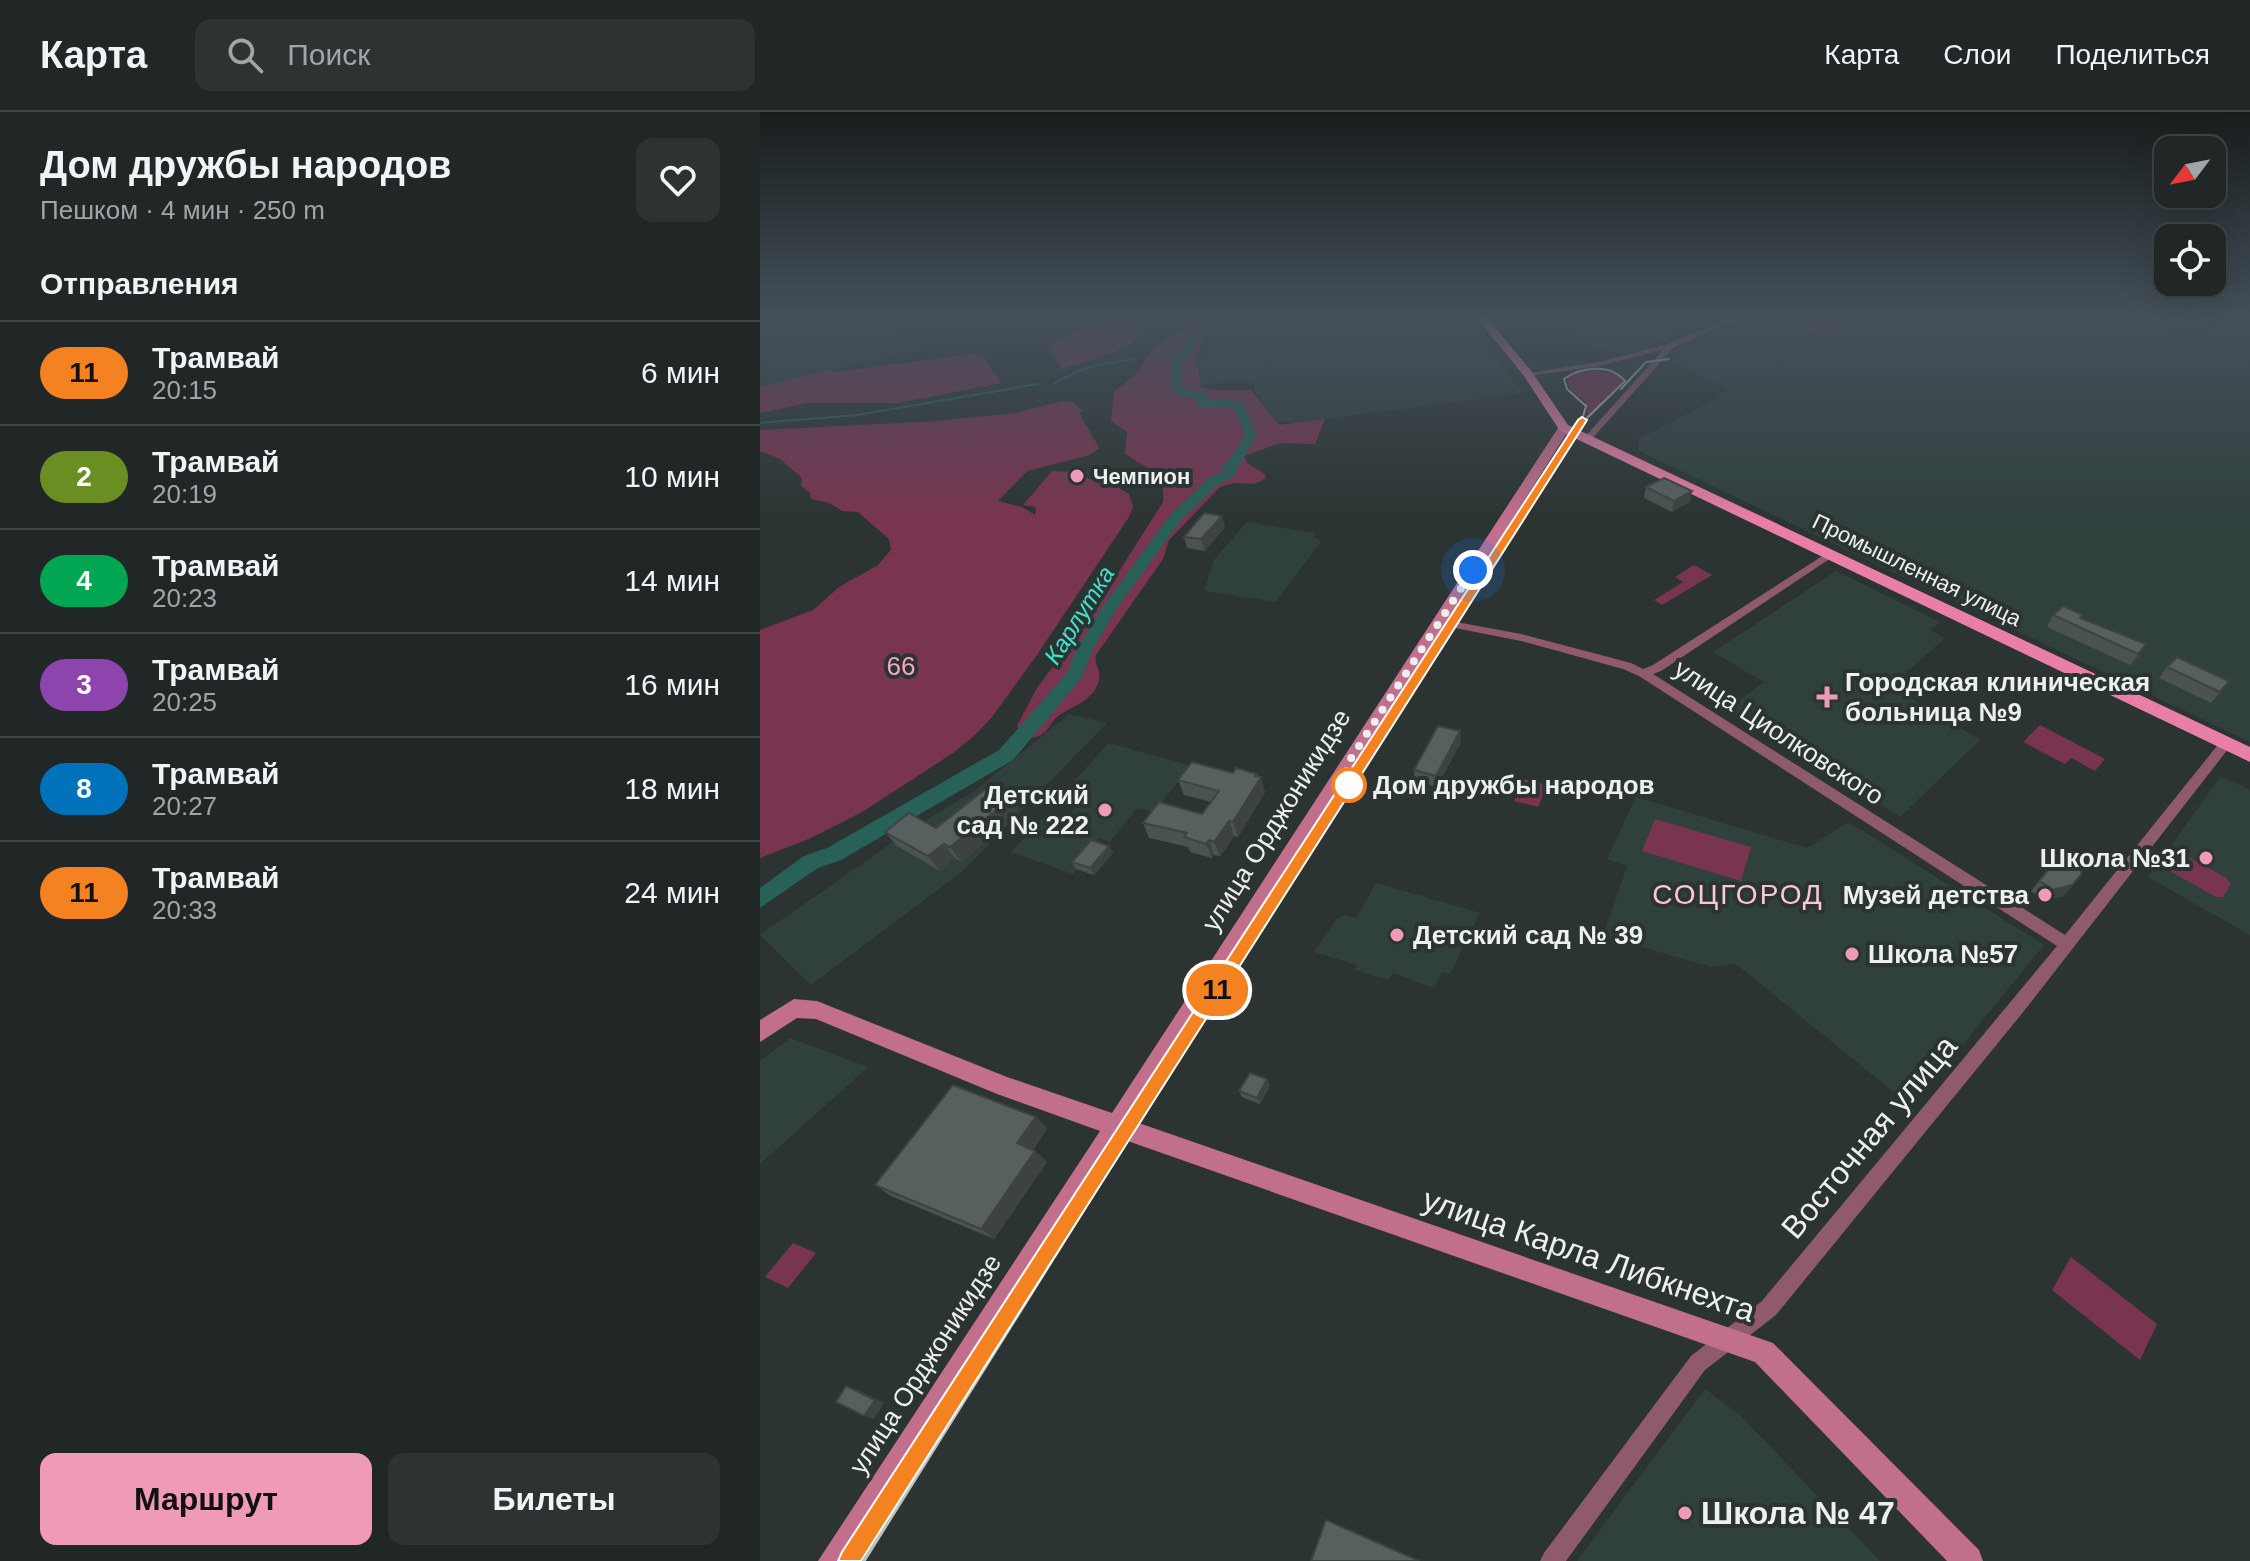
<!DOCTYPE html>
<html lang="ru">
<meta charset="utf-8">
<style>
:root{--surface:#202726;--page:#2d3332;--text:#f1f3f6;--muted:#a2a5a7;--line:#3d4443;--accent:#ef9ab8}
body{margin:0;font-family:Helvetica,sans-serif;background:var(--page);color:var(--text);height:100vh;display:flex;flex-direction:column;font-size:30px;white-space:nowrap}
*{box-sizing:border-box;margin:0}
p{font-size:26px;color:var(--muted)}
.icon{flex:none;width:44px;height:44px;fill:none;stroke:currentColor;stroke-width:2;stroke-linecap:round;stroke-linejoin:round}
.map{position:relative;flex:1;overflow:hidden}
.panel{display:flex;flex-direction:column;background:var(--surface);width:760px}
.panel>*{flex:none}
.badge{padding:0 16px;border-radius:26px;font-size:28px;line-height:52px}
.needle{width:52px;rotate:238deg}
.controls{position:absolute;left:1394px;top:24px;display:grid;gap:16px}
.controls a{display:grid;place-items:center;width:72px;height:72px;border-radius:16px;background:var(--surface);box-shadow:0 8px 32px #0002,0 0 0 2px var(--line);font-size:40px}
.you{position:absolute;width:40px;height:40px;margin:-20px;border:6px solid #fff;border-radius:50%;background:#1a73e8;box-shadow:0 0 0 12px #1a73e833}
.map>.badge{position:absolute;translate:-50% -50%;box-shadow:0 0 0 4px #fff}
h2{padding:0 40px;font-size:30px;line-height:72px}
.round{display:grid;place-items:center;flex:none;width:84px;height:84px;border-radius:16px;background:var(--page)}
.overview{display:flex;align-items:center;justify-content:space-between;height:136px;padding:0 40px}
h1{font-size:38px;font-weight:700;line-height:60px}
.cta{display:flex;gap:16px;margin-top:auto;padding:16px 40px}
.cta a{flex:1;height:92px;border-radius:16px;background:var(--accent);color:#111;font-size:32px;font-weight:700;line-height:92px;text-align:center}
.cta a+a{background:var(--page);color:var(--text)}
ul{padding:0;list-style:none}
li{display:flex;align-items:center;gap:24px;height:104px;padding:0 40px;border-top:2px solid var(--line)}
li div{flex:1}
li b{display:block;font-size:30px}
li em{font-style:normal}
li .badge{min-width:88px;font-weight:700;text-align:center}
header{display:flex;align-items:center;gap:48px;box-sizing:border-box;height:112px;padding:0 40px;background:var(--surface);border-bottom:2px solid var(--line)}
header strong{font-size:38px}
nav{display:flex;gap:44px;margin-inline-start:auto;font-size:28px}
.search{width:560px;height:72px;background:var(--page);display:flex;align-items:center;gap:20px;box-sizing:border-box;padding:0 28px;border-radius:16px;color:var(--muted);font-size:30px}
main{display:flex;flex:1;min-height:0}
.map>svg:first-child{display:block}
</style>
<header>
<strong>Карта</strong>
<div class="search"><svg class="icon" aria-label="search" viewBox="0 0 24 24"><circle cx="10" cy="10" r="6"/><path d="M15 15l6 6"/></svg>Поиск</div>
<nav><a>Карта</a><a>Слои</a><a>Поделиться</a></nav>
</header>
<main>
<section class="panel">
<div class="overview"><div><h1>Дом дружбы народов</h1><p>Пешком · 4 мин · 250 m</p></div><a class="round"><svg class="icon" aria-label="heart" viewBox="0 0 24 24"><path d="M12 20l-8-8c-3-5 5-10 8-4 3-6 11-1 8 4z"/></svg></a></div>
<h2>Отправления</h2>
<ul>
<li><span class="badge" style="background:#f58220;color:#111">11</span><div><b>Трамвай</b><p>20:15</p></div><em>6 мин</em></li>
<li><span class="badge" style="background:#6b8e23;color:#fff">2</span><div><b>Трамвай</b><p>20:19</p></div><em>10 мин</em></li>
<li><span class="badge" style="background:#00a651;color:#fff">4</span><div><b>Трамвай</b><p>20:23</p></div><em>14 мин</em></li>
<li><span class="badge" style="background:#8e44ad;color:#fff">3</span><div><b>Трамвай</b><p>20:25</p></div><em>16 мин</em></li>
<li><span class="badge" style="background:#0072bc;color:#fff">8</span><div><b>Трамвай</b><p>20:27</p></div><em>18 мин</em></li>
<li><span class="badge" style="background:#f58220;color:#111">11</span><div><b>Трамвай</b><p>20:33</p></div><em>24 мин</em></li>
</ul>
<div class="cta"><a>Маршрут</a><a>Билеты</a></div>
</section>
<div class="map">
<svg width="1490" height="1449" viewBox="0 0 1490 1449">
<rect width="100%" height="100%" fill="#2b3432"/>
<g fill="#30403d">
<path d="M0,206H116L163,237L0,275Z"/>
<path d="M543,206L545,209L574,206H708L762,281L534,311L515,308L495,279V273L484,268L442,273L438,250L453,223L506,207Z"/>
<path d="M797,206H957L863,243L820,232Z"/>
<path d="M989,206H1490V630L879,339V327L961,284L958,282L968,277L909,249L921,241L915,238Z"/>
<path d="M487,410L555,421L554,425L562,429L515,490L444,479L454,448Z"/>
<path d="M1076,459L1180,510L1170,518L1185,526L1131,574L1220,628L1140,705L968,597L1004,570L953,540Z"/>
<path d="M309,602L347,611L204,758L51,873L0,823L156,714L217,677Z"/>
<path d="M349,631L431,654L394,700L377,696L350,730L339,726L313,762L251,740L289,700L305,706L327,684L316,679L320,675L311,672Z"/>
<path d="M1461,664L1490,678V823L1388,765Z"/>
<path d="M876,685L1047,736L1089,710L1284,833L1152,995L976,852L952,855L843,824L867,754L847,747Z"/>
<path d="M616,771L720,801L690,862L682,860L674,876L633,861L629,868L595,858L597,853L554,840L577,806L585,803L596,806Z"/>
<path d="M30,926L108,955L0,1052V949Z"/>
<path d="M945,1277L980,1303L1120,1449H817Z"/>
</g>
<g fill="#793450">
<path d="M349,206L390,207C380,239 330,248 302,257L289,235L295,229Z"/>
<path d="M441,206H495L444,226L436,245L441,275L451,278H491L519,313L565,307L555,332L520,331L484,344L487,351L505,362V367L495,372L475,371L460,375L409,428L403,447L336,543C334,553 341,558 339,567C336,588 312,594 298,604C291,610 289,618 281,623C275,626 269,627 262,625L257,614L277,576L332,502L403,390C406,355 384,358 365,341L367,320L351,309L354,280L379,259L390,239Z"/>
<path d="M1038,206H1094L1096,208L1091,214L1066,226L1027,211Z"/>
<path d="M220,241L242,271L138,291H47L0,301V275L70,257L75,260Z"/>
<path d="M834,258L859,263L862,270L821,312L827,303L826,290L810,278L807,267L818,260Z"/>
<path d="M302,289L313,290L322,298L320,302L339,336L330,343L267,359L238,389L262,395L275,403L276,395L263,393L292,359L327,360L324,365L354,373L369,382L373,395L369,405L277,543L232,605L215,623L193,641L104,699L51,726L0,746V518L53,498L79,475L118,453L131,438L129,427L98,400L82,399L70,391L51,387L50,381L41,374L42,366L20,347L0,339V318L177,309L255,301Z"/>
<path d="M934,453L952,463L902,493L894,488L923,470L915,465Z"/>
<path d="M1280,613L1345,647L1335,659L1311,646L1305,652L1263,630Z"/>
<path d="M764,667L787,673L778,695L754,689Z"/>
<path d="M895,707L991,735L981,769L882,739Z"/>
<path d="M1417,739L1465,765L1471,772L1463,785H1456L1406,757L1402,751L1410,740Z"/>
<path d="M33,1131L56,1141L28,1176L5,1165Z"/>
<path d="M1311,1145L1397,1212L1380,1248L1292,1178Z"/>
</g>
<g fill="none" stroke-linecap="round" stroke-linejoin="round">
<g stroke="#276158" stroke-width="2">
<path d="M391,245L427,242"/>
<path d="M294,271L328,255L373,247"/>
<path d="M0,311L97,303L278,272"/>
<path d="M459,354L473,350"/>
</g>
<path fill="#276158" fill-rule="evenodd" d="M456,206H467L437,229L431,244L423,248L422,274L428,278L445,279L448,288L469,287L483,291L497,323L472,366L460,371L421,408L355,499L332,539L321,567L253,648L81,748L58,756L0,796V776L44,744L67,736L239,638L307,561L316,539L340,498L411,402L450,365L462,360L485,323L474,296L439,295L436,286L421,285L410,275L412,246L422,240L428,225Z"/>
<g fill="#8f5a6d" fill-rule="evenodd">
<path d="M970,206H980L914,235L830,329L823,327L903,238L839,254L768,264L764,262L839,250L907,232Z"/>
<path d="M1070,439L1075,442L1074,444L901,559L893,562L1305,823L1461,629L1466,628L1472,632L1264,899L1016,1203L945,1258L806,1449H780L784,1441L931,1244L1002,1189L1297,834L879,564L863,557L761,529L680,513L674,510L680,507L761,522L871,551L883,557L893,553Z"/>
</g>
<path fill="#c26e8d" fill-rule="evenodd" d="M804,313L810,316L373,1009L1013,1231L1219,1438L1223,1449H1187L995,1250L362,1027L90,1449H58L340,1019L237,982L56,907L37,906L0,930V908L34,887L57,889L247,965L352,1001L798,316Z"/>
<path fill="#e97ea7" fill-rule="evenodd" d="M717,206H727L772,260L808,313L1490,635V650L800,319L764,264Z"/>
<g stroke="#bcc2c1" stroke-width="2">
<path d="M861,277L886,250L909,247"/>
<path d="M331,1074L822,308L826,294L807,277L804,267C821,255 850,251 865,269L825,308L789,363L339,1074"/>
</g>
<g stroke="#bcc2c1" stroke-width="3">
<path d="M91,1449L333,1072"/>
<path d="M104,1449L340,1072"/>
</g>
</g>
<g fill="#4b5351">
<path d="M886,375L930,390L912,400L884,386Z"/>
<path d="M465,415L445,439L427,436L424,425Z"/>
<path d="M1293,503L1321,506L1386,532L1379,544L1370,553L1287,515Z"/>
<path d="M1407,555L1460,581L1451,591L1399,566Z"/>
<path d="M701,630L677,675L655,669L654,658Z"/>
<path d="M473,661L498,665L505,680L478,725L474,724L460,744L454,743L452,746L430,740L428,735L389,726L383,711L442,702L451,690L424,683L418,668Z"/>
<path d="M250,687L259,702L201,750L195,746L180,759L137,734L125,720L176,716Z"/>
<path d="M349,734L353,741L334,763L316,757L312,750Z"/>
<path d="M1279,769L1304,784L1279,789L1282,786L1271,779Z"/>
<path d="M507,967L510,974L500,992L482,985L479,979Z"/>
<path d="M276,1005L287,1016L273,1038L287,1050L234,1127L131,1084L115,1073Z"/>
</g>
<g fill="#3d4342">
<path d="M932,379L930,390L912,400L914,389Z"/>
<path d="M462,404L465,415L445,439L441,427Z"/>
<path d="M1386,532L1379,544L1370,553L1378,542Z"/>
<path d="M700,619L701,630L677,675L676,664Z"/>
<path d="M497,662L499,668L501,665L505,680L478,725L473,710Z"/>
<path d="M250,687L259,702L201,750L190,735Z"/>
<path d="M469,709L474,724L460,744L454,730Z"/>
<path d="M449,728L454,743L452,746L446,732Z"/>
<path d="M184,732L195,746L180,759L168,744Z"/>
<path d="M349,734L353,741L334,763L330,756Z"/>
<path d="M1321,763L1304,784L1279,789L1287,779Z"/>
<path d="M507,967L510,974L500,992L497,986Z"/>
<path d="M276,1005L287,1016L269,1043L257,1031Z"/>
<path d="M275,1039L287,1050L234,1127L221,1117Z"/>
<path d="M86,1274L96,1277L124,1291L114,1307L104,1304Z"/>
</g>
<g fill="#57605e" stroke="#3d4342" stroke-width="2">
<path d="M904,366L932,379L914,389L886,375Z"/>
<path d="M444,401L462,404L441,427L424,425Z"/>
<path d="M1303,494L1323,503L1320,506L1386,532L1378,542L1293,503Z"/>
<path d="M1417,545L1469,569L1460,580L1407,555Z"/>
<path d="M678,614L700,619L676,664L654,658Z"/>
<path d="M432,650L473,661L476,656L497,662L495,664L501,665L473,710L469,709L454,730L449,728L446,732L424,725L427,721L383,711L399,690L442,702L459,679L418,668Z"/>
<path d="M228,675L250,687L190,735L184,732L168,744L125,720L149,701L176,716Z"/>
<path d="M331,728L349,734L330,756L312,750Z"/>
<path d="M1304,739L1319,748L1321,754V763L1312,773L1287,779L1290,775L1279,769Z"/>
<path d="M490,961L507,967L497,986L479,979Z"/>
<path d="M193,973L276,1005L257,1031L275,1039L221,1117L115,1073Z"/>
<path d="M86,1274L115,1288L104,1304L76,1290Z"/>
<path d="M566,1408L659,1449H551Z"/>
</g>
<linearGradient id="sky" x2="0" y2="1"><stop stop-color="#181d1c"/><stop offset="0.5" stop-color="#44505a"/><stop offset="1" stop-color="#44505a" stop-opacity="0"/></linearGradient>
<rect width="1490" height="409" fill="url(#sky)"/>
<path fill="#f58220" stroke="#fff" stroke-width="2" d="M822,305L827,308L101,1449H78L82,1440L818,308Z"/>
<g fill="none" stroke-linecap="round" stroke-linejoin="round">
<path stroke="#ecf1f0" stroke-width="8" stroke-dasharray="0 14.4" d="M589,673L586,654L713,458"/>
</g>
<g fill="#ef9ab8" stroke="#2b3432" stroke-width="3">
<circle cx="317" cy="364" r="8"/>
<path d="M1063 573h8v8h8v8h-8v8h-8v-8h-8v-8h8z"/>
<circle cx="345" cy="698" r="8"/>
<circle cx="1446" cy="746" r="8"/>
<circle cx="1285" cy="783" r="8"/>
<circle cx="637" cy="823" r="8"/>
<circle cx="1092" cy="842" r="8"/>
<circle cx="925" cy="1401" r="8"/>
</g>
<circle fill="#fff" stroke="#f58220" stroke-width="4" cx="589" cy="673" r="16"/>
<g text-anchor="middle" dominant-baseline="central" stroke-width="8" stroke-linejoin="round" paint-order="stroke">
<g font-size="22" font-weight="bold" fill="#ecf1f0" stroke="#2b3432" text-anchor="start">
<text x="333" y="364">Чемпион</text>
</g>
<g font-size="22" fill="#ecf1f0" stroke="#2b3432">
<text transform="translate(1157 458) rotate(26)">Промышленная улица</text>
</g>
<g font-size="24" font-style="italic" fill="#41e3cd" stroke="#2b3432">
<text transform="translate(319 503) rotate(-58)">Карлутка</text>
</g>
<g font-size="26" fill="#faa4c2" stroke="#2b3432">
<text x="141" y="554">66</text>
</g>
<g font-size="26" font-weight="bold" fill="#ecf1f0" stroke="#2b3432" text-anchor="start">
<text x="1085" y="570">Городская клиническая<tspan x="1085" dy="30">больница №9</tspan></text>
<text x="329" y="683" text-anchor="end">Детский<tspan x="329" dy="30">сад № 222</tspan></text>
<text x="1430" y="746" text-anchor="end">Школа №31</text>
<text x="1269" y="783" text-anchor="end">Музей детства</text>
<text x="653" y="823">Детский сад № 39</text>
<text x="1108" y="842">Школа №57</text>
</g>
<g font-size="26" fill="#ecf1f0" stroke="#2b3432">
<text transform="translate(1019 620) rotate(33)">улица Циолковского</text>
<text transform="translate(516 708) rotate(-58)">улица Орджоникидзе</text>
<text transform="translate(165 1252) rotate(-57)">улица Орджоникидзе</text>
</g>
<g font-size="26" font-weight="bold" fill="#ecf1f0" stroke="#2b3432" text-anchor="start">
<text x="613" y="673">Дом дружбы народов</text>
</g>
<g font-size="28" letter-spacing="2" fill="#f9c7d7" stroke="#2b3432">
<text x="978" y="782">СОЦГОРОД</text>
</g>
<g font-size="32" fill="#ecf1f0" stroke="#2b3432">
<text transform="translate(1109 1025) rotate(-50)">Восточная улица</text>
<text transform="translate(829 1143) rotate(19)">улица Карла Либкнехта</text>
</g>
<g font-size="32" font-weight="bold" fill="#ecf1f0" stroke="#2b3432" text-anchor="start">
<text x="941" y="1401">Школа № 47</text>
</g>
</g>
</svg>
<div class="controls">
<a><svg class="needle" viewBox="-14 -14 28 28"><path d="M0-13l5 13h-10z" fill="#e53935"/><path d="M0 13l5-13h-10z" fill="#a2a5a7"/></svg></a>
<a><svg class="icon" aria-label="locate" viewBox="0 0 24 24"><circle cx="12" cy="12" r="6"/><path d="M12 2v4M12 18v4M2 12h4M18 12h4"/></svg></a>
</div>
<div class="you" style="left:713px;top:458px"></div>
<b class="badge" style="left:457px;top:878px;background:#f58220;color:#111">11</b>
</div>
</main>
